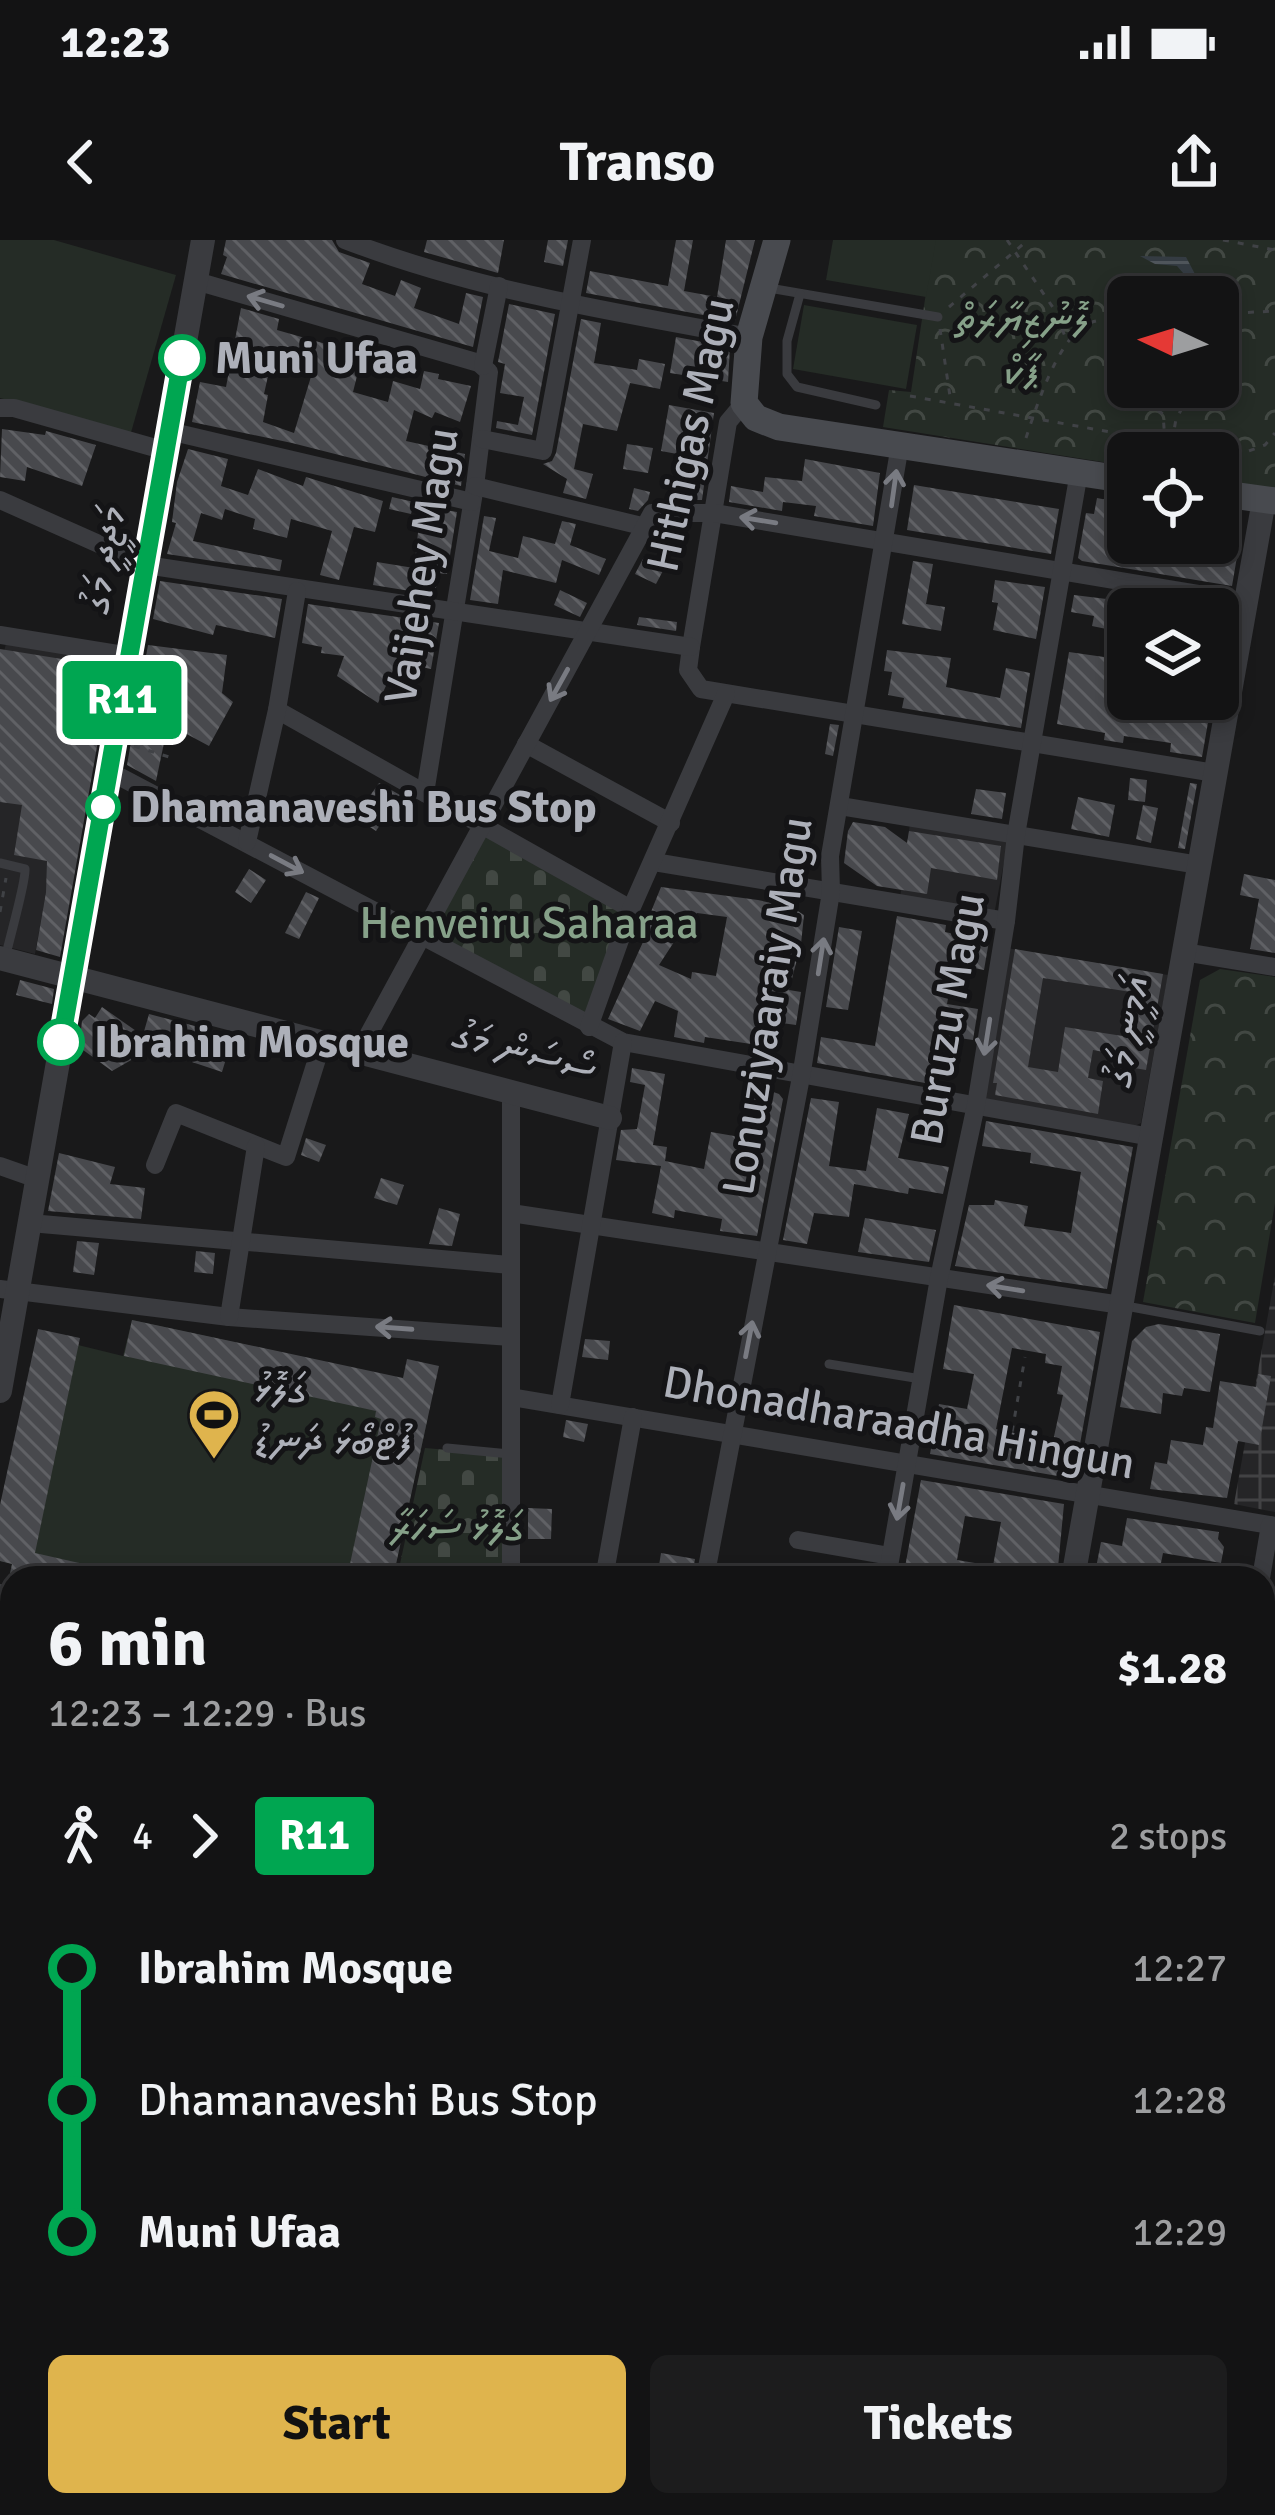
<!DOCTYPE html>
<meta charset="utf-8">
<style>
:root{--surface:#131314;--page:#1c1c1d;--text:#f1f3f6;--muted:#9d9ea0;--line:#323234;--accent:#dfb44d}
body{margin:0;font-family:Signika,"Noto Sans Thaana",sans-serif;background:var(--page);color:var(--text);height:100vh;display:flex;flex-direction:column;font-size:45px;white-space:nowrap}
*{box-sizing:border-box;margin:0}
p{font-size:39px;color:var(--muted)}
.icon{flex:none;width:66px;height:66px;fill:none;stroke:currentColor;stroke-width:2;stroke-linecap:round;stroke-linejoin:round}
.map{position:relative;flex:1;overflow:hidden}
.side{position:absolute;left:0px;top:1326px;width:1275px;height:951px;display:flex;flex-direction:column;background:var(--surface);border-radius:36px 36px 0 0;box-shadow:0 6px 18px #0003,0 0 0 3px var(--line)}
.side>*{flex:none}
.badge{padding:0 24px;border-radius:9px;font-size:42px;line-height:78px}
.needle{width:78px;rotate:274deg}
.fabs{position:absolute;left:1107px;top:36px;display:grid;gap:24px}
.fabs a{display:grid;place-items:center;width:132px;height:132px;border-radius:18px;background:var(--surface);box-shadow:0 6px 18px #0003,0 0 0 3px var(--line);font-size:60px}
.map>.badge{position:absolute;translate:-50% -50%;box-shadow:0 0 0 6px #fff}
.legs{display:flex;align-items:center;gap:18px;height:132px;padding:0 48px;font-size:39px}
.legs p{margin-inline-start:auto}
.head{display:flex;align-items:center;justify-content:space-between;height:204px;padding:0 48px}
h1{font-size:66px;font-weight:800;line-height:90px}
.cta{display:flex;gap:24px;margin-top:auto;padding:24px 48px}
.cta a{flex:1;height:138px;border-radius:18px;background:var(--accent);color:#111;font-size:48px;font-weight:800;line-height:138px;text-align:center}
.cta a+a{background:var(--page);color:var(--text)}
ul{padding:0 48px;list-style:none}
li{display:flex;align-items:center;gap:42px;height:132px;font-size:45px}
li i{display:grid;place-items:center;width:18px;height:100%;margin:0 15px;background:currentColor}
li i::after{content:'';width:30px;height:30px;margin:-15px;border:9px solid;border-radius:50%;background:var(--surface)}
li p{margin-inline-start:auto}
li:first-child i{background:linear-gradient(#0000 50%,currentColor 0)}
li:last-child i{background:linear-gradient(currentColor 50%,#0000 0)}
.status{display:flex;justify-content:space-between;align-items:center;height:84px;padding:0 60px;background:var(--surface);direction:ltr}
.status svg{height:33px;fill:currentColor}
header{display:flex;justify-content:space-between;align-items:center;height:156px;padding:0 48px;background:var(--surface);font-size:54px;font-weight:800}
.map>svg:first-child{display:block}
</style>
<div class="status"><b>12:23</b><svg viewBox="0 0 49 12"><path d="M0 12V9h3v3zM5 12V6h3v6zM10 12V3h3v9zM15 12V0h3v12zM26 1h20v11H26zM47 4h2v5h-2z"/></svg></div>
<header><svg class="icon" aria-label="back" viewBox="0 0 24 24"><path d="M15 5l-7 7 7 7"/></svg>Transo<svg class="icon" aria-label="share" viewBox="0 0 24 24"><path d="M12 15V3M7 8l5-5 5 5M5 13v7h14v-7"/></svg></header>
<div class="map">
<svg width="1275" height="2275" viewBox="0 0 1275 2275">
<defs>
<pattern id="industrial-grid" width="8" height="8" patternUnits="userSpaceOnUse" patternTransform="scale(3)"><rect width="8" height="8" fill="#252527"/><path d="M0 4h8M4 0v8" fill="none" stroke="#424244"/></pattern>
<pattern id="cemetery-stones" width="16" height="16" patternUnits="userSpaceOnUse" patternTransform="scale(3)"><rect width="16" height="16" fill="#252c26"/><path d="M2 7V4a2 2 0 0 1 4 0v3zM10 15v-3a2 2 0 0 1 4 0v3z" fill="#424843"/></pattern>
<pattern id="park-crowns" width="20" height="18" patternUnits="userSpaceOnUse" patternTransform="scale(3)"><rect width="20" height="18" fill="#252c26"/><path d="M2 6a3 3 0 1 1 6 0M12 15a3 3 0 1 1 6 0" fill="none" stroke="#424843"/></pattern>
<pattern id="water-rules" width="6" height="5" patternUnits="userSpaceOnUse" patternTransform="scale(3)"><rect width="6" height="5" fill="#343b42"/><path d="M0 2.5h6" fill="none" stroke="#4f555b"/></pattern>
<pattern id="building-back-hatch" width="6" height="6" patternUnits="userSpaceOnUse" patternTransform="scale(3)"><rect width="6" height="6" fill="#48494d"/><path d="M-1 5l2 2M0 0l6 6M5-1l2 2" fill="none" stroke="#606165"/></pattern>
</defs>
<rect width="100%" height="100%" fill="#19191a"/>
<g fill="#252527">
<path d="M6,403L70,415L46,652L35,714L0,705V431Z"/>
<path d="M910,583L1008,601L994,675L900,658Z"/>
<path d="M1007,708L1168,735L1141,883L1135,886L981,861Z"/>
</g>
<path fill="url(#industrial-grid)" d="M1275,1036V1272L1234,1264Z"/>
<g fill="url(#cemetery-stones)">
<path d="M483,593L624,671L585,778L432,694Z"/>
<path d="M425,1208L504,1215L503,1338H397Z"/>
</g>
<g fill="url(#park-crowns)" fill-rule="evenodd">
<path d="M934,0H1275V250L1218,240V213H1128V226L883,187L889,150L911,152ZM1128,57H1218V147H1128Z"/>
<path d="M1220,729L1275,737V963L1255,1083L1143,1062L1200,740Z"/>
</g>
<g fill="#252c26">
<path d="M0,0H54L176,35L130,196L0,158Z"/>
<path d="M833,0H936L926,57L826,40Z"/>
<path d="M804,65L917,85L906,149L793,129Z"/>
<path d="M132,1080L385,1135L380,1166L428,1177L393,1338H12V1344L8,1343L12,1324L0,1321V1265L78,1105L123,1116Z"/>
<path d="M1263,1601L1275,1603V1667L1263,1664Z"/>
</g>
<path fill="url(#water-rules)" d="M1140,16L1186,17L1207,57H1189L1191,42L1177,26L1155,24Z"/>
<g fill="url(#building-back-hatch)" fill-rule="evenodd">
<path d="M226,0H332L339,12L370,23L362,44L395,56L401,40L421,48L414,68L459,84L466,53L483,57L473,107L221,34L227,17L223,15Z"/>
<path d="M427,0H504L498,33L424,12Z"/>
<path d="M548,0H568L563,26L544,22Z"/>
<path d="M676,0H693L684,51L717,57L726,0H755L735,81L586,53L590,31L668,46Z"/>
<path d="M509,64L555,74L532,195L496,188L497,181L518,185L524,157L500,153L505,124L498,122Z"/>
<path d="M241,68L279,79L277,90L340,108L343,98L365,104L353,152L388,162L393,141L420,149L424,131L439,134L438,139L471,146L460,182L435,172L432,178L414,170L406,201L465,214L461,246L292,203L192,182L200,142L226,147ZM274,109L316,120L294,193L263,182L268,155L264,154Z"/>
<path d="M581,79L601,83L594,123L637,130L639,119L665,124L660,149L630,143L617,191L583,184L574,229L593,234L586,259L563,253L567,239L543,224L552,221L556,213Z"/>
<path d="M676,97L730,107L728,142L670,133Z"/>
<path d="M669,165L714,173L702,260H683L688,216L661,211Z"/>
<path d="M2,189L45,195L46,191L96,205L82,246L27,227L25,241L0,237Z"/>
<path d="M627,204L653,208L648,233L623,229Z"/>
<path d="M188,209L228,219L221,246L248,255L258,229L303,246L306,237L383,261L375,292L354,287L339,340L320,335L332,291L291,279L287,298L253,289L255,279L225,269L222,280L201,273L193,301L282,320L280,331L167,314L176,283L172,282L177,242Z"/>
<path d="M805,219L880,233L873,286L814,276L816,266L783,262L782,271L729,262L731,246L763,252L765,237L802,241Z"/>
<path d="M914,245L1059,269L1051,314L907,290Z"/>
<path d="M634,248L650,252L648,260L638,271L629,269Z"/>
<path d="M392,257L414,262L411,274L389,269Z"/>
<path d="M1097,258L1128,264V303L1219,301L1239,305L1232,346L1082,321L1078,318L1086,273L1094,274Z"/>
<path d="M421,266L457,272L447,334L438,333L435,355L373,345L377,322L414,328Z"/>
<path d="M484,276L496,278L489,311L518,318L523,296L555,304L562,281L576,284L570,305L606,319L599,335L562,320L556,343L503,330L498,364L470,360Z"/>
<path d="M645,315L666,325L656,344L635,334Z"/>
<path d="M913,321L933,324L926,364L945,367L941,391L902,384Z"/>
<path d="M995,340L1045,347L1036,399L993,390L998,363L992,362Z"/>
<path d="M160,341L282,359L275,398L216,385L213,395L153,379Z"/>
<path d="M560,350L587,363L580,377L554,365Z"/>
<path d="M1074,355L1131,362L1126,393L1092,386L1094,376L1071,372Z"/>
<path d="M308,364L439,383L431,429L397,422L378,463L337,436L344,416L321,413L322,407L302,403Z"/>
<path d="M639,377L677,382L676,391L637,385Z"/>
<path d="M148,405L227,415L222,453L233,462L209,506L168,484L156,541L127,525Z"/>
<path d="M0,409L111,427L60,717L36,710L46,652L47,621L14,615L22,565L0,562Z"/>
<path d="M887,410L951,418L946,447L1000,458L1006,428L1030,433L1021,488L902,468L904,458L888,455L892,432L884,431Z"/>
<path d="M1069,412L1118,419L1112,459H1197L1196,463L1211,465L1202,517L1170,512L1171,503L1124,496L1123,503L1104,500L1105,493L1057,484Z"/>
<path d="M830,484L839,485L833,516L825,514Z"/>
<path d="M1130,538L1147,540L1145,562L1128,560Z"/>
<path d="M379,543L400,555L376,591L355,577Z"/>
<path d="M1190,543L1197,544L1185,609L1178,608Z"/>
<path d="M976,549L1006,553L1002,579L971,574Z"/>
<path d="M1078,557L1115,565L1109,597L1071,589Z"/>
<path d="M1143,565L1158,568L1151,603L1136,599Z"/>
<path d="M853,582L885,587L907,603L909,591L1001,606L997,640L931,628L927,654L877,646L844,623L848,591Z"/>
<path d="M249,629L266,640L251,663L235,652Z"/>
<path d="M1244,634L1275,640V713L1250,709L1259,659L1240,655Z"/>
<path d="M661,647L758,660L793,668L804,675L801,704L789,750L801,752L796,785L775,782L770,807L705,797L704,803L674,797L678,771L655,761L640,791L608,779L648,691L644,689ZM697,673L727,677L716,736L692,732L691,739L659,725L685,685L695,687Z"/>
<path d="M306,652L319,658L299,699L285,693Z"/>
<path d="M897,676L946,685L945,692L989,701L984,730L954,724L947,764L978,769L973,800L939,795L935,823L927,829L925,843L817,823L821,797L875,806Z"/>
<path d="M839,687L862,691L848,770L826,767Z"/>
<path d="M1015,709L1163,734L1146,830L1123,826L1125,816L1093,810L1088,838L1103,841L1098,874L995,855L997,843H993ZM1043,738L1137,753L1129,797L1065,787L1058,832L1028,827Z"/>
<path d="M20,740L54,749L52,764L16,755Z"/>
<path d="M102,767L139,793L133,819L112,831L79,807L82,781L89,774L95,778Z"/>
<path d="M149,774L233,796L222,832L183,819L184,815L141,802Z"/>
<path d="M632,828L665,834L653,905L667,907L665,921L704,929L711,892L740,897L751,844L779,854L783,859L757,996L720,991L722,979L675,970L674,978L652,973L661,926L616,920L621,890L637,889L645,845L630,842Z"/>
<path d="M811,858L839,862L829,926L866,931L877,868L909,874L898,918L949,927L943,954L909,948L908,954L854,944L849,977L814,973L807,1004L783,1000Z"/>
<path d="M986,881L1133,907L1107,1049L955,1026L969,965H994L995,960L1028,966L1024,986L1071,993L1081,932L1030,923L1031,913L982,906Z"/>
<path d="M306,898L326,905L319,922L301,915Z"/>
<path d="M59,913L115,927L110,944L145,948L141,979L48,971Z"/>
<path d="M381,938L404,945L397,965L374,958Z"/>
<path d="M439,968L460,974L452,1006L429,1004Z"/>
<path d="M865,978L936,990L929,1022L858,1012Z"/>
<path d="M77,1001L99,1003L94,1035L73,1032Z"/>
<path d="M196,1011L215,1013L213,1034L194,1032Z"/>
<path d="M954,1065L1100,1092L1075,1232L1070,1231L1069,1238L930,1214L939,1164L967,1169L974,1134L943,1129ZM1012,1108L1046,1114L1045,1123L1062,1126L1057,1154L1063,1155L1053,1201L996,1189Z"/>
<path d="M132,1080L403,1138L407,1119L439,1126L393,1338H347L381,1179L375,1177L376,1171L124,1116Z"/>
<path d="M1159,1084L1220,1094L1210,1152L1184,1148L1182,1156L1163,1153L1161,1174L1120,1167L1132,1101L1146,1087Z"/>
<path d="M38,1089L80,1098L35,1313L119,1332V1338H9L12,1324L0,1321V1265Z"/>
<path d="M585,1099L610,1101L608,1120L582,1117Z"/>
<path d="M1258,1134L1271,1136L1259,1205L1238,1201L1227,1258L1150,1249L1155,1222L1167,1224L1171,1200L1203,1205L1206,1187L1213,1188L1220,1141L1256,1147Z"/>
<path d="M566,1180L588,1184L584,1202L563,1197Z"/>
<path d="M921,1240L1064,1264L1057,1338H903ZM965,1276L1001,1282L993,1326L957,1320Z"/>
<path d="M528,1268L552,1269L551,1299H528Z"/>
<path d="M1127,1278L1219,1292L1218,1299L1224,1307L1221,1323L1163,1313L1158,1338H1094L1101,1302L1122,1306Z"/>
<path d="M661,1313L695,1319L692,1338H657Z"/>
</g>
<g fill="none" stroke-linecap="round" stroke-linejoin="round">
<g stroke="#404246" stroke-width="3" stroke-dasharray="6 9" stroke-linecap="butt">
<path d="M1007,0L1056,72L1067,102"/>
<path d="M1223,0L1275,10"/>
<path d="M949,67L1028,0"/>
<path d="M1218,74L1275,71"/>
<path d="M1060,75L1079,82L1091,81"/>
<path d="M940,89L951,163"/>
<path d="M1140,147L1150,165L1163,174L1165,201"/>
<path d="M910,156L1238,215L1265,205L1275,193"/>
<path d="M1026,198C1036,168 1059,94 1090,83C1101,78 1116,80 1128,79"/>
<path d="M1172,202L1176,179L1194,147"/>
<path d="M142,456L181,462"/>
<path d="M134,506L169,517"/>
<path d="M0,672L6,638"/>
<path d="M1007,1221L1025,1117"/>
<path d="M1,1824H12"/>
<path d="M0,1928L12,1929"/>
<path d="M0,1974L12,1976"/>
</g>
<g stroke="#3a3b3f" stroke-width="9">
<path d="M769,48L938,77"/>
<path d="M800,54L787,101V134L797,147L876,165"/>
<path d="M0,623L25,629C26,642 10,696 6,715"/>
<path d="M1126,1066L1260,1091"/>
<path d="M829,1124L921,1139"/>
<path d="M447,1208L511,1214"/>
<path d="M1264,1524L1275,1525"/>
</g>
<g stroke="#3a3b3f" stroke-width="18">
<path d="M345,0C474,50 614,72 749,97"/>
<path d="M196,41L479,123L489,132L475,246L425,553"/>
<path d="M483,126L499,46"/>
<path d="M744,163L728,182L691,407L688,430L701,449L1215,533"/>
<path d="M0,168H14L166,211"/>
<path d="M169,191L472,262"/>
<path d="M482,199L543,211L582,0"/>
<path d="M475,246L642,286"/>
<path d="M0,260L146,325L691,407"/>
<path d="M0,395L130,416"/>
<path d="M277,470L631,669"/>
<path d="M526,504L671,583"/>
<path d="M109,531L623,802L1151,897"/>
<path d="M840,566L1199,625"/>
<path d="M247,602L277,470L297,351"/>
<path d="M654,622L1006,681"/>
<path d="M1184,712L1275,727"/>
<path d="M589,787L631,669L726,454"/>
<path d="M359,812L652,273H714L1246,362"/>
<path d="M155,925L176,873L286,917L322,803"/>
<path d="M0,926L37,939"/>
<path d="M511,973L1121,1065"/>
<path d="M30,983L511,1025"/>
<path d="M0,1049L229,1077L511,1097"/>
<path d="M229,1077L256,906"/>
<path d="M511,1157L1275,1286"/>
<path d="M560,1165L623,802"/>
<path d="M798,1300L890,1316"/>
<path d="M511,1332L547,1338"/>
<path d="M511,1338V852"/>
<path d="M604,1338L633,1177"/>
<path d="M705,1338L801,837L831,652L830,616L900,205"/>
<path d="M887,1338L939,1038L976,865L1006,681L1016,595L1079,232"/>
<path d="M1261,1338L1270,1285"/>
<path d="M0,1353L12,1356"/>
<path d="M1263,1463L1275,1465"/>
<path d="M0,1572L12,1576"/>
<path d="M0,1759L12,1761"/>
<path d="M1263,2011L1275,2013"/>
<path d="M0,2046L12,2049"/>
<path d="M1263,2196L1275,2198"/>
<path d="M2,2206L12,2184"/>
<path d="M234,2265L273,2275"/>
<path d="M611,2269L646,2275"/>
<path d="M87,2275L91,2265"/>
<path d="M302,2275L304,2265"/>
<path d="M422,2275L424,2265"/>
<path d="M724,2275L725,2265"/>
<path d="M1104,2275L1106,2265"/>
</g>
<g stroke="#3a3b3f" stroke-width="24">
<path d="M0,718L610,878"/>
<path d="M0,1151L203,0"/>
<path d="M1073,1338L1264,260"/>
<path d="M907,2275L909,2265"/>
</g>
<g stroke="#484a4f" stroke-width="27">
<path d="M777,0L749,97L744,163L756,178L779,187L1128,240"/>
<path d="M1218,253L1275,261"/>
</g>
</g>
<defs><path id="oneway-shaft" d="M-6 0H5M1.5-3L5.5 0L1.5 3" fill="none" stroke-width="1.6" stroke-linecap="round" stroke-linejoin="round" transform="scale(3)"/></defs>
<g stroke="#797b82">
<use href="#oneway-shaft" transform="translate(265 61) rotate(-164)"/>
<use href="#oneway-shaft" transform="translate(894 248) rotate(-82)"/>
<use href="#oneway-shaft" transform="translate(758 280) rotate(-171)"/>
<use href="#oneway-shaft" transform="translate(559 445) rotate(119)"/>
<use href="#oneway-shaft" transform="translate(287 624) rotate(28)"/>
<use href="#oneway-shaft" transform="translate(821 716) rotate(-81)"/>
<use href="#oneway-shaft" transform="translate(987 797) rotate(99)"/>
<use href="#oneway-shaft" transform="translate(1005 1048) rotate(-171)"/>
<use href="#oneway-shaft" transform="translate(394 1088) rotate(-176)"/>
<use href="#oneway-shaft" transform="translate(749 1099) rotate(-79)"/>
<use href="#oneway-shaft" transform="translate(900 1262) rotate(100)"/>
</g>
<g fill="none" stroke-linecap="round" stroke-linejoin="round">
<g stroke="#fff" stroke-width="27">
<path id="line-1" d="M61,802L182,118"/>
</g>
<use href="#line-1" stroke="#00a651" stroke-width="18"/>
</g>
<defs>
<g id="stadium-pin" transform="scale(2.7)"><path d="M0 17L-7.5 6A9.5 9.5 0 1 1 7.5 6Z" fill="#dfb44d" stroke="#141416"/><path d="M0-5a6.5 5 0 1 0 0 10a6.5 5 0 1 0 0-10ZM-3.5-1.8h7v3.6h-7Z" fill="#111"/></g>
</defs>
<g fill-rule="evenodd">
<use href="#stadium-pin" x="214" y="1175"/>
</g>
<g fill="#fff" stroke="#00a651" stroke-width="6">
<circle cx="182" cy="118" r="21"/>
<circle cx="103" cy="567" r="15"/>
<circle cx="61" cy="802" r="21"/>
</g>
<g text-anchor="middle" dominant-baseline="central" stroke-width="10" stroke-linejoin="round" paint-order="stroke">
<g font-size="45" fill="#86a189" stroke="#141416">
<text x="1022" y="79">ލޮނުޒިޔާރަތް<tspan x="1022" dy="52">ޕާކް</tspan></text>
<text x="529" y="683">Henveiru Saharaa</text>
<text x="457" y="1287">ގަލޮޅު ސަހަރާ</text>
</g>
<g font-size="45" font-weight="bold" fill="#adb0b9" stroke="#141416" text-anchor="start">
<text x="215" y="118">Muni Ufaa</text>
<text x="130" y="567">Dhamanaveshi Bus Stop</text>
<text x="94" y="802">Ibrahim Mosque</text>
</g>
<g font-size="45" fill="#adb0b9" stroke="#141416">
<text transform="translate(691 195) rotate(-78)">Hithigas Magu</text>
<text transform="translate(104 320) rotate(-80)">މަޖީދީ މަގު</text>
<text transform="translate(422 326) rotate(-81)">Vaijehey Magu</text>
<text transform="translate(768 766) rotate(-81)">Lonuziyaaraiy Magu</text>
<text transform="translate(948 779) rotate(-80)">Buruzu Magu</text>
<text transform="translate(1127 791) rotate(-80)">އަމީނީ މަގު</text>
<text transform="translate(524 812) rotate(15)">ސޯސަން މަގު</text>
<text transform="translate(899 1183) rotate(10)">Dhonadharaadha Hingun</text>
</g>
<g font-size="45" fill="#adb0b9" stroke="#141416" text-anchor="start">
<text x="253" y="1149">ގަލޮޅު<tspan x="253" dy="52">ފުޓްބޯޅަ ދަނޑު</tspan></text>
</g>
</g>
</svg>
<div class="fabs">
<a><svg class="needle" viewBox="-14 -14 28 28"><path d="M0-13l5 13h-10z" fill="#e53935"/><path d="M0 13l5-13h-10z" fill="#9d9ea0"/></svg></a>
<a><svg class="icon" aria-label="locate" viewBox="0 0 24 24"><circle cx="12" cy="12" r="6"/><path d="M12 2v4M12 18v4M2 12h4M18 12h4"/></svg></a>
<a><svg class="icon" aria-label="layers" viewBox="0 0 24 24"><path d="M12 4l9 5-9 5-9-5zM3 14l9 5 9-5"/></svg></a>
</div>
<b class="badge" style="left:122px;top:460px;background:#00a651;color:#fff">R11</b>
<section class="side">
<div class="head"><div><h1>6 min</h1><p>12:23 – 12:29 · Bus</p></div><b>$1.28</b></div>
<div class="legs"><svg class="icon" aria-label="walk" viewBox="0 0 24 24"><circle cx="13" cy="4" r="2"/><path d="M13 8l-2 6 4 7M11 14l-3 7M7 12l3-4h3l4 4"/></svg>4<svg class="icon" aria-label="forward" viewBox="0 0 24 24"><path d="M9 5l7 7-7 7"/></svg><b class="badge" style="background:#00a651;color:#fff">R11</b><p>2 stops</p></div>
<ul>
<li><i style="color:#00a651"></i><b>Ibrahim Mosque</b><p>12:27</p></li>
<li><i style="color:#00a651"></i><span>Dhamanaveshi Bus Stop</span><p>12:28</p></li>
<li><i style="color:#00a651"></i><b>Muni Ufaa</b><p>12:29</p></li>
</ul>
<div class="cta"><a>Start</a><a>Tickets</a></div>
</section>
</div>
